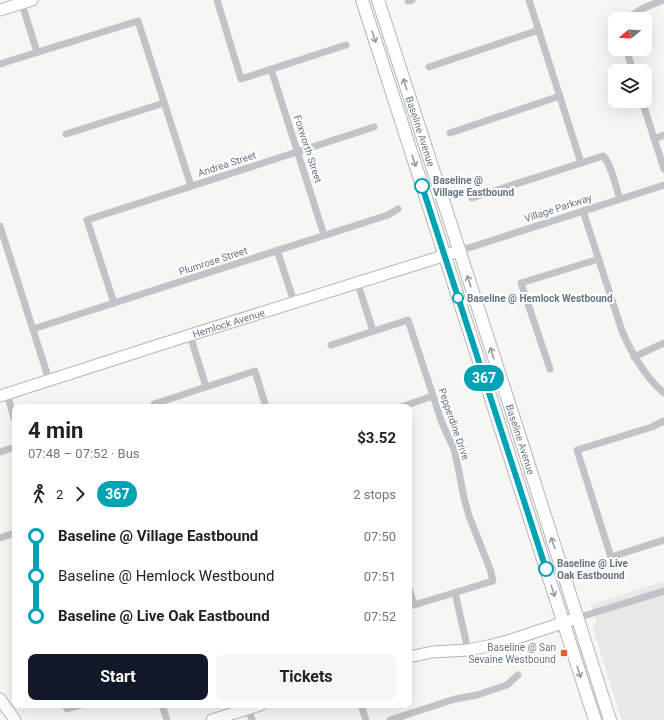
<!DOCTYPE html>
<meta charset="utf-8">
<style>
:root{--surface:#fff;--page:#f6f6f6;--text:#222;--muted:#767676;--accent:#111827}
body{margin:0;font-family:Roboto,sans-serif;background:var(--page);color:var(--text);height:100vh;display:flex;flex-direction:column;font-size:15px;white-space:nowrap}
*{box-sizing:border-box;margin:0}
p{font-size:13px;color:var(--muted)}
.icon{flex:none;width:22px;height:22px;fill:none;stroke:currentColor;stroke-width:2;stroke-linecap:round;stroke-linejoin:round}
.map{position:relative;flex:1;overflow:hidden}
.details{position:absolute;left:12px;top:404px;width:400px;height:304px;display:flex;flex-direction:column;background:var(--surface);border-radius:8px;box-shadow:0 4px 16px #0002}
.details>*{flex:none}
.badge{padding:0 8px;border-radius:13px;font-size:14px;line-height:26px}
.needle{width:26px;rotate:252deg}
.buttons{position:absolute;left:608px;top:12px;display:grid;gap:8px}
.buttons a{display:grid;place-items:center;width:44px;height:44px;border-radius:8px;background:var(--surface);box-shadow:0 4px 16px #0002;font-size:20px}
.map>.badge{position:absolute;translate:-50% -50%;box-shadow:0 0 0 2px #fff}
.legs{display:flex;align-items:center;gap:6px;height:44px;padding:0 16px;font-size:13px}
.legs p{margin-inline-start:auto}
.summary{display:flex;align-items:center;justify-content:space-between;height:68px;padding:0 16px}
h1{font-size:22px;font-weight:700;line-height:30px}
.button{display:flex;gap:8px;margin-top:auto;padding:8px 16px}
.button a{flex:1;height:46px;border-radius:8px;background:var(--accent);color:#fff;font-size:16px;font-weight:700;line-height:46px;text-align:center}
.button a+a{background:var(--page);color:var(--text)}
ul{padding:0 16px;list-style:none}
li{display:flex;align-items:center;gap:14px;height:40px;font-size:15px}
li i{display:grid;place-items:center;width:6px;height:100%;margin:0 5px;background:currentColor}
li i::after{content:'';width:10px;height:10px;margin:-5px;border:3px solid;border-radius:50%;background:var(--surface)}
li p{margin-inline-start:auto}
li:first-child i{background:linear-gradient(#0000 50%,currentColor 0)}
li:last-child i{background:linear-gradient(currentColor 50%,#0000 0)}
.map>svg:first-child{display:block}
</style>
<div class="map">
<svg width="664" height="720" viewBox="0 0 664 720">
<rect width="100%" height="100%" fill="#f6f6f3"/>
<path fill="#e7e8e7" d="M664,581V720H622L593,629L597,621L591,605Z"/>
<g fill="none" stroke-linecap="round" stroke-linejoin="round">
<g stroke="#b2b7bc" stroke-width="13">
<g id="secondary">
<path d="M0,10L32,0"/>
<path id="s1" d="M0,396L190,335L459,251"/>
<path d="M409,657L432,652L468,650L488,646L511,640L577,618"/>
<path d="M0,699L15,720"/>
<path d="M212,720L260,705"/>
</g>
</g>
<g stroke="#b3b7bb" stroke-width="14">
<g id="primary">
<path d="M362,0L595,720"/>
<path id="s2" d="M378,0L519,434L610,720"/>
</g>
</g>
<g stroke="#c0c3c7" stroke-width="7">
<path d="M217,0L241,79L346,45"/>
<path d="M529,0L581,163"/>
<path d="M21,1L37,52"/>
<path d="M408,1L412,0"/>
<path d="M625,19L644,8L663,0"/>
<path d="M626,49L633,71"/>
<path d="M0,64L138,21L191,186"/>
<path d="M429,67L539,30"/>
<path d="M271,69L324,235"/>
<path d="M642,101L664,169"/>
<path d="M450,133L560,96"/>
<path d="M66,134L164,103"/>
<path d="M654,139L664,135"/>
<path d="M472,198L603,156C611,163 616,188 620,199"/>
<path d="M583,211L622,331C632,354 645,377 664,393"/>
<path d="M0,226L49,380"/>
<path d="M277,250L294,302"/>
<path d="M459,251L664,185"/>
<path d="M357,281L373,331"/>
<path d="M114,303L87,220L374,127"/>
<path d="M33,329L388,215L398,209"/>
<path d="M190,335L206,387"/>
<path d="M331,345L408,320L442,423L454,449L458,467L464,498L469,516L490,569L493,581L414,605L409,588"/>
<path d="M634,357L664,343"/>
<path d="M550,369L521,283L599,259"/>
<path d="M7,394L15,421"/>
<path d="M155,407L154,404L255,371L266,407"/>
<path d="M401,407L433,396"/>
<path d="M664,421L652,427L577,450L611,557L664,540"/>
<path d="M0,452L15,447"/>
<path d="M0,538L15,533"/>
<path d="M455,593L468,650"/>
<path d="M577,618L664,591"/>
<path d="M65,705L67,709L81,705"/>
<path d="M162,705L167,720"/>
<path d="M361,705L366,720"/>
<path d="M248,709L252,720"/>
<path d="M390,720L455,699L477,695L507,685L518,675"/>
</g>
<use href="#secondary" stroke="#fff" stroke-width="11"/>
<use href="#primary" stroke="#fff" stroke-width="12"/>
</g>
<defs><path id="oneway-shaft" d="M-6 0H5M1.5-3L5.5 0L1.5 3" fill="none" stroke-width="1.6" stroke-linecap="round" stroke-linejoin="round"/></defs>
<g stroke="#949ea8">
<use href="#oneway-shaft" transform="translate(374 37) rotate(72)"/>
<use href="#oneway-shaft" transform="translate(405 84) rotate(-108)"/>
<use href="#oneway-shaft" transform="translate(414 161) rotate(72)"/>
<use href="#oneway-shaft" transform="translate(469 281) rotate(-108)"/>
<use href="#oneway-shaft" transform="translate(492 353) rotate(-108)"/>
<use href="#oneway-shaft" transform="translate(553 543) rotate(-108)"/>
<use href="#oneway-shaft" transform="translate(553 591) rotate(72)"/>
<use href="#oneway-shaft" transform="translate(579 672) rotate(72)"/>
</g>
<g fill="none" stroke-linecap="round" stroke-linejoin="round">
<g stroke="#fff" stroke-width="9">
<path id="line-1" d="M422,186L546,569"/>
</g>
<use href="#line-1" stroke="#00a3b4" stroke-width="6"/>
</g>
<g fill="#fff" stroke="#00a3b4" stroke-width="2">
<circle cx="422" cy="186" r="7"/>
<circle cx="458" cy="298" r="5"/>
<circle cx="546" cy="569" r="7"/>
</g>
<rect fill="#dc612d" stroke="#fff" stroke-width="1.5" x="560" y="649" width="8" height="8" rx="2"/>
<g text-anchor="middle" dominant-baseline="central" stroke-width="4" stroke-linejoin="round" paint-order="stroke">
<g font-size="10" fill="#667583" stroke="#fff">
<text stroke="none"><textPath href="#s2" startOffset="138">Baseline Avenue</textPath></text>
<text transform="translate(308 149) rotate(72)">Foxworth Street</text>
<text transform="translate(227 164) rotate(-18)">Andrea Street</text>
<text transform="translate(558 208) rotate(-18)">Village Parkway</text>
<text transform="translate(213 261) rotate(-18)">Plumrose Street</text>
<text stroke="none"><textPath href="#s1" startOffset="240">Hemlock Avenue</textPath></text>
<text transform="translate(454 424) rotate(71)">Pepperdine Drive</text>
<text stroke="none"><textPath href="#s2" startOffset="462">Baseline Avenue</textPath></text>
</g>
<g font-size="10" font-weight="bold" fill="#667583" stroke="#fff" text-anchor="start">
<text x="433" y="180">Baseline @<tspan x="433" dy="12">Village Eastbound</tspan></text>
<text x="467" y="298">Baseline @ Hemlock Westbound</text>
<text x="557" y="563">Baseline @ Live<tspan x="557" dy="12">Oak Eastbound</tspan></text>
</g>
<g font-size="10" fill="#667583" stroke="#fff" text-anchor="end">
<text x="556" y="647">Baseline @ San<tspan x="556" dy="12">Sevaine Westbound</tspan></text>
</g>
</g>
</svg>
<div class="buttons">
<a><svg class="needle" viewBox="-14 -14 28 28"><path d="M0-13l5 13h-10z" fill="#e53935"/><path d="M0 13l5-13h-10z" fill="#767676"/></svg></a>
<a><svg class="icon" aria-label="layers" viewBox="0 0 24 24"><path d="M12 4l9 5-9 5-9-5zM3 14l9 5 9-5"/></svg></a>
</div>
<b class="badge" style="left:484px;top:378px;background:#00a3b4;color:#fff">367</b>
<section class="details">
<div class="summary"><div><h1>4 min</h1><p>07:48 – 07:52 · Bus</p></div><b>$3.52</b></div>
<div class="legs"><svg class="icon" aria-label="walk" viewBox="0 0 24 24"><circle cx="13" cy="4" r="2"/><path d="M13 8l-2 6 4 7M11 14l-3 7M7 12l3-4h3l4 4"/></svg>2<svg class="icon" aria-label="forward" viewBox="0 0 24 24"><path d="M9 5l7 7-7 7"/></svg><b class="badge" style="background:#00a3b4;color:#fff">367</b><p>2 stops</p></div>
<ul>
<li><i style="color:#00a3b4"></i><b>Baseline @ Village Eastbound</b><p>07:50</p></li>
<li><i style="color:#00a3b4"></i><span>Baseline @ Hemlock Westbound</span><p>07:51</p></li>
<li><i style="color:#00a3b4"></i><b>Baseline @ Live Oak Eastbound</b><p>07:52</p></li>
</ul>
<div class="button"><a>Start</a><a>Tickets</a></div>
</section>
</div>
